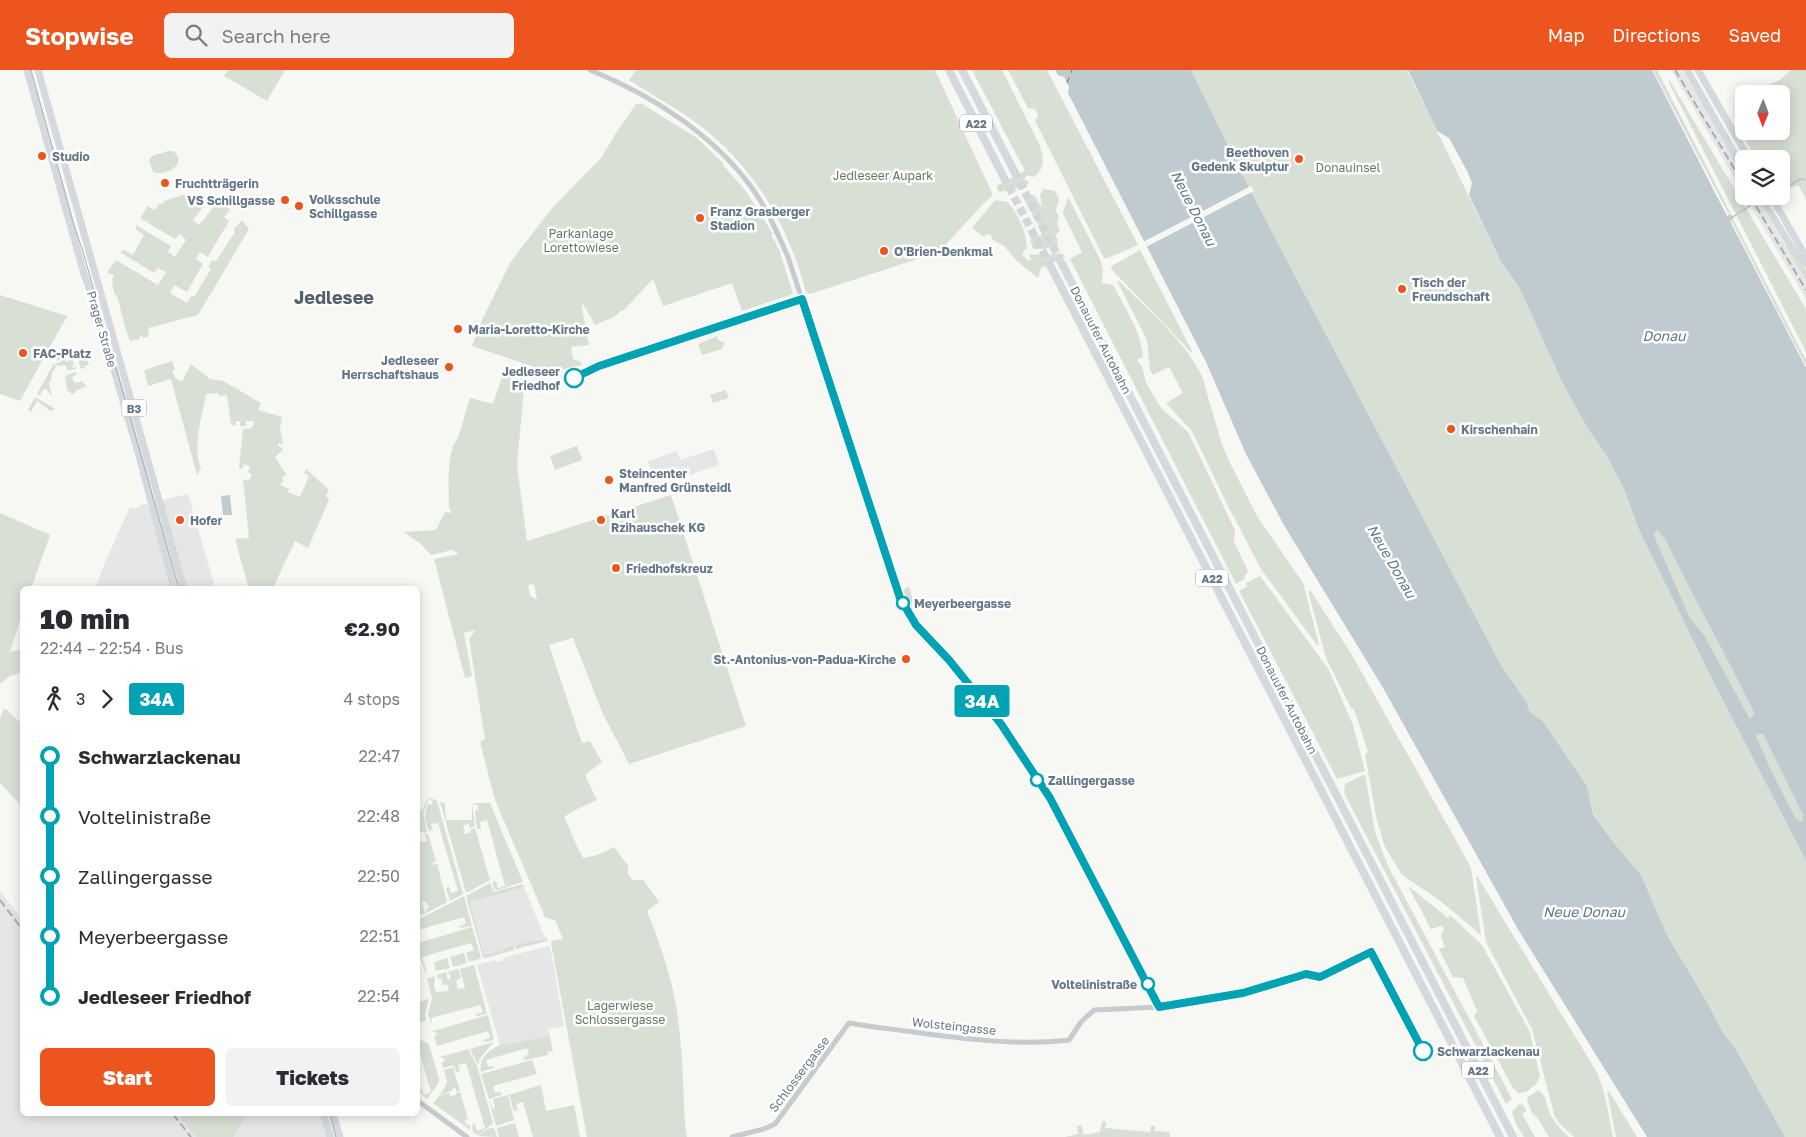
<!DOCTYPE html>
<meta charset="utf-8">
<style>
:root{--surface:#fff;--page:#f2f2f3;--text:#2b2b33;--muted:#7c7c81;--accent:#ed551e}
body{margin:0;font-family:"Golos Text",sans-serif;background:var(--page);color:var(--text);height:100vh;display:flex;flex-direction:column;font-size:19px;white-space:nowrap}
*{box-sizing:border-box;margin:0}
p{font-size:16px;color:var(--muted)}
.icon{flex:none;width:28px;height:28px;fill:none;stroke:currentColor;stroke-width:2;stroke-linecap:round;stroke-linejoin:round}
.map{position:relative;flex:1;overflow:hidden}
.panel{position:absolute;left:20px;top:516px;width:400px;height:530px;display:flex;flex-direction:column;background:var(--surface);border-radius:8px;box-shadow:0 2px 12px #0003}
.panel>*{flex:none}
.badge{padding:0 10px;border-radius:4px;font-size:18px;line-height:32px}
.needle{width:32px;rotate:181deg}
.tools{position:absolute;left:1735px;top:15px;display:grid;gap:10px}
.tools a{display:grid;place-items:center;width:55px;height:55px;border-radius:8px;background:var(--surface);box-shadow:0 2px 12px #0003;font-size:25px}
.map>.badge{position:absolute;translate:-50% -50%;box-shadow:0 0 0 2px #fff}
.legs{display:flex;align-items:center;gap:8px;height:55px;padding:0 20px;font-size:16px}
.legs p{margin-inline-start:auto}
.summary{display:flex;align-items:center;justify-content:space-between;height:85px;padding:0 20px}
h1{font-size:28px;font-weight:800;line-height:38px}
.primary-button{display:flex;gap:10px;margin-top:auto;padding:10px 20px}
.primary-button a{flex:1;height:58px;border-radius:8px;background:var(--accent);color:#fff;font-size:20px;font-weight:800;line-height:58px;text-align:center}
.primary-button a+a{background:var(--page);color:var(--text)}
ul{padding:0 20px;list-style:none}
li{display:flex;align-items:center;gap:18px;height:60px;font-size:19px}
li i{display:grid;place-items:center;width:8px;height:100%;margin:0 6px;background:currentColor}
li i::after{content:'';width:12px;height:12px;margin:-6px;border:4px solid;border-radius:50%;background:var(--surface)}
li p{margin-inline-start:auto}
li:first-child i{background:linear-gradient(#0000 50%,currentColor 0)}
li:last-child i{background:linear-gradient(currentColor 50%,#0000 0)}
header{display:flex;align-items:center;gap:30px;box-sizing:border-box;height:70px;padding:0 25px;background:var(--accent);color:#fff}
header strong{font-size:24px}
nav{display:flex;gap:28px;margin-inline-start:auto;font-size:18px}
.search{width:350px;height:45px;background:var(--page);display:flex;align-items:center;gap:12px;box-sizing:border-box;padding:0 18px;border-radius:8px;color:var(--muted);font-size:19px}
.map>svg:first-child{display:block}
</style>
<header>
<strong>Stopwise</strong>
<div class="search"><svg class="icon" aria-label="search" viewBox="0 0 24 24"><circle cx="10" cy="10" r="6"/><path d="M15 15l6 6"/></svg>Search here</div>
<nav><a>Map</a><a>Directions</a><a>Saved</a></nav>
</header>
<div class="map">
<svg width="1806" height="1067" viewBox="0 0 1806 1067">
<rect width="100%" height="100%" fill="#f7f7f4"/>
<g fill="#e5e6e5">
<path d="M1671,0H1682L1710,46L1744,105V124Z"/>
<path d="M1745,126H1756L1806,210V229Z"/>
<path d="M714,379L719,395L680,408L677,398L653,406L648,391L677,381L680,390Z"/>
<path d="M188,424L215,518L217,519H95L104,495L130,437L136,439L142,435Z"/>
<path d="M524,817L545,868L484,886L470,832Z"/>
<path d="M0,821L22,849V1044H177L196,1067H0Z"/>
<path d="M550,876L564,956L548,959L550,966L500,975L477,895L495,890L497,892L504,890L505,887Z"/>
<path d="M247,1044H329L336,1067H234Z"/>
</g>
<g fill="#d8e0d5" fill-rule="evenodd">
<path d="M228,0H285L267,31L224,6Z"/>
<path d="M636,0H935L993,125L984,133L939,182L810,224L806,222C801,206 797,190 790,175C773,132 744,92 708,62C684,42 655,27 629,10Z"/>
<path d="M972,0H1002L1040,76C1044,88 1045,99 1034,107L1028,105L1024,109L1029,112L1027,116L999,122L996,116L1025,101Z"/>
<path d="M1008,0H1047L1138,175L1108,188H1104L1035,51L1038,45L1035,39L1028,38Z"/>
<path d="M1191,0H1407L1501,192L1519,217L1562,312L1588,359L1605,383L1625,418L1639,460L1714,613L1806,791V1067H1785L1737,981L1722,961L1707,932L1667,865L1641,805L1614,773L1593,743L1587,716L1542,650L1530,642L1526,631L1502,597L1293,202L1246,112Z"/>
<path d="M1653,0H1657L1731,144L1728,143Z"/>
<path d="M1791,0H1806V129L1798,115L1781,122V89H1756L1735,51L1744,46V61H1781V24H1752L1781,9Z"/>
<path d="M1668,11H1670L1806,239V282Z"/>
<path d="M636,34H642L697,68L723,93V95L745,120L773,164L771,166L777,174L776,176L779,179L793,224L742,241L732,213L663,236L653,209L623,241L622,240L614,247L595,255L583,234L582,238L589,275L571,277L573,289L581,292L582,295L560,300H543L472,276L483,248L510,193L552,138L602,87L614,66Z"/>
<path d="M168,81H173C189,94 165,107 153,102L149,90L152,86Z"/>
<path d="M1044,119L1055,121L1059,129L1056,140L1059,149L1057,153L1060,160L1056,165L1058,175L1044,179H1033L1030,170L1035,165L1041,166V159L1025,131L1030,125H1034L1042,137L1040,125Z"/>
<path d="M189,123L190,125L197,124L207,132L193,150L199,155L219,131L230,140L224,147L229,151L208,187L200,182L196,189L203,194L187,222L174,215L170,223L187,233L191,226L194,227L211,199L208,197L212,190L216,191L235,162L233,160L242,150L249,159L198,245L148,258L149,266L143,268L142,266H140V269L130,271L125,257L117,225H115L112,214H113L112,210L114,206L107,202L116,190L158,215L166,202L158,198L154,203L120,182L124,180L133,185L144,165L136,160V155L171,176L168,182L175,187L186,170L180,164L175,169L140,148L148,136L155,140L159,134L165,133L164,131Z"/>
<path d="M1068,127L1100,189L1103,199L1102,213L1113,215C1125,238 1141,261 1143,287L1138,289V292L1142,296L1146,313L1161,338L1188,362L1235,460L1234,472L1248,501L1243,510L1236,514L1070,189L1082,182L1063,143Z"/>
<path d="M995,130L1008,132C1019,146 1025,159 1027,177L1022,184L1028,191L1031,189L1029,184L1047,185L1061,183L1066,186L1041,198L1038,208L1017,191L1004,176L993,170L990,164L983,166L972,158Z"/>
<path d="M1733,149L1806,290V296L1731,150Z"/>
<path d="M1787,174L1806,200V210L1785,175Z"/>
<path d="M1140,180L1192,281V283L1111,199L1112,196Z"/>
<path d="M1117,211H1119C1146,238 1186,272 1202,306L1222,375L1231,395L1257,446L1303,513L1319,574L1317,575L1261,499L1226,432L1192,361L1166,333L1183,323L1169,297L1153,305L1150,300L1147,270Z"/>
<path d="M0,225L67,246L20,331L0,324Z"/>
<path d="M717,266L718,270L725,273L722,279L702,285L698,274Z"/>
<path d="M79,282L82,287L86,286L89,295L84,296L85,298L81,299L78,289L80,285Z"/>
<path d="M59,283L63,285L62,288L68,292L70,289L73,290L74,295H72L73,298L75,297L76,299L68,301L65,295L57,296L56,293H60L62,290L60,289L56,291Z"/>
<path d="M172,291L175,300L172,301L175,308L182,312L191,294L210,309L223,311L261,333L258,340L282,347L280,358L283,375L279,373L278,376L282,378L283,380L275,387L286,404L285,407L283,406L282,409L284,410L280,415L289,419L288,422L300,427L309,406L304,403L306,399L329,420L326,426L329,430L308,478L295,471L273,518L263,519L262,516L249,519L235,469L249,468L243,409L249,411L252,404L248,402L250,396L244,394L242,399L239,398L243,359L252,358V356L254,355V351H246V356H240V351H236V356L231,354L227,325L220,326L217,323L206,324C202,348 192,375 201,399L197,405L171,309L148,316L144,300Z"/>
<path d="M54,293L56,297L52,303L51,311L49,313L52,326L46,319H43L40,326L37,324Z"/>
<path d="M506,300L525,307L517,395L527,471L671,425L746,656L629,694L602,642L573,568L549,575L582,673L590,671L602,692L585,705L597,730L571,742L564,747C571,761 575,774 583,788L597,785L614,777L628,796V804L632,810H643L659,832L647,841C662,878 675,917 679,957C683,989 683,1021 685,1053L687,1067H587L551,873L552,871L563,869L555,850L545,847L495,730L480,672L485,669L469,569L475,560L464,563L472,606L465,608L434,489L459,484L452,480L431,485L421,474L404,462L436,460L445,442L452,443L449,439C449,421 446,381 458,368L470,328L493,334L504,301ZM534,514L537,530L530,526L528,515Z"/>
<path d="M75,302L77,304L72,307L74,312L78,313L81,311L87,316L75,321V323L72,324L67,320L65,306Z"/>
<path d="M726,320L729,328L713,333L710,325Z"/>
<path d="M35,327L54,338L55,339L50,341L37,331L31,342L28,340Z"/>
<path d="M577,376L582,390L555,400L550,386Z"/>
<path d="M0,443L50,465L31,519H22V543L10,582L22,579V602L10,606L0,614Z"/>
<path d="M1657,458L1665,469C1693,528 1726,584 1754,643L1750,649L1704,565L1690,548L1654,465Z"/>
<path d="M1260,506L1329,600L1353,655L1365,701L1337,709L1239,521L1248,516L1245,514Z"/>
<path d="M909,517L915,537L912,538L911,532L902,525L903,520Z"/>
<path d="M1308,521H1311L1353,587L1468,792L1471,798L1481,865L1439,830L1402,805L1394,792L1385,777L1377,751L1365,684L1368,682L1354,639L1351,638L1326,588Z"/>
<path d="M6,639L22,654V751L19,733L0,713V649L3,640Z"/>
<path d="M1763,664L1803,745V752L1796,749L1770,698L1756,665Z"/>
<path d="M1363,705H1365L1375,762L1387,794L1512,1029L1506,1034L1344,723L1345,714Z"/>
<path d="M428,727L429,728L423,743L427,762L425,763L424,761L418,763L421,772L427,771L425,764H428L436,791L431,795L437,794L447,832L426,843V840L429,837L426,831L422,832L425,843L418,847V739L422,741Z"/>
<path d="M431,728L437,731L463,824L450,831L446,818L449,817L451,823L458,821L438,753L431,754L433,760L429,761C425,751 424,745 428,734L431,735L433,731L430,730Z"/>
<path d="M440,732L445,733L446,750H472V733L475,756L470,758L469,753L463,756L465,764L471,762V759L475,758L490,810L466,823Z"/>
<path d="M474,733H490L523,812L497,820L494,819L493,812L496,811L498,818L505,816L487,750L480,752L481,759H477L475,740H478V735H474Z"/>
<path d="M1477,806L1595,999C1606,1020 1608,1044 1613,1067H1574L1558,1052L1554,1044L1532,959L1486,872L1476,807Z"/>
<path d="M490,813L494,822L523,814L524,817L470,832L484,885L504,880V879L513,876L514,880L486,888L483,887L466,826Z"/>
<path d="M1408,816L1448,848L1450,845L1482,875L1530,962L1540,1006L1536,1014L1526,1022L1518,1023L1513,1018L1474,946L1477,941L1463,908L1453,907L1439,879L1445,877L1441,866L1444,859L1442,856L1431,859Z"/>
<path d="M464,826L472,856L460,858L459,856L466,854L464,847L418,860V850Z"/>
<path d="M472,857L481,887L479,889L469,892L466,883L474,880L471,873L422,887L427,904H426L420,887L418,886V873Z"/>
<path d="M546,865L547,871L516,879L515,875L545,869Z"/>
<path d="M464,883L467,893L453,897L450,887Z"/>
<path d="M447,888L450,898L436,901L434,892Z"/>
<path d="M474,895L487,944L476,946V944L483,942L480,935L431,948L432,952L431,953L428,944L432,928L427,908L435,906L434,915L436,922L449,921L447,914L443,915L441,908L438,909L437,905L447,902V909H451L448,902L458,899L461,907L456,911L458,919L465,918L460,899Z"/>
<path d="M429,929L425,944L426,951L418,953V932Z"/>
<path d="M488,945L494,970L484,972L483,970L490,968L488,961L437,976L434,966L437,965L436,962H433V961Z"/>
<path d="M418,965L419,969L429,974L439,1009L438,1014L427,1029L418,1021L422,1019L424,1025L431,1022L418,977Z"/>
<path d="M550,966L553,984L551,981L547,982L548,985L526,990L523,987L529,985L527,978L486,990L488,997L493,996L494,998L481,1002C478,989 489,980 500,975Z"/>
<path d="M494,972L480,988L478,995L470,979Z"/>
<path d="M468,979L477,996L493,1053L478,1065L473,1062L472,1055L475,1054L477,1061L485,1058L466,993L458,995L460,1002H456L454,995L443,998L442,992L445,991L444,988H441L440,987Z"/>
<path d="M532,990L537,1004L493,1016L495,1023L501,1022V1025L489,1029L481,1004Z"/>
<path d="M453,997L460,1021L457,1022L455,1018L452,1019V1021L440,1025L447,1013L444,1000Z"/>
<path d="M541,1015L546,1041L574,1035L580,1067H533L523,1032L516,1034L518,1040L514,1041L509,1025Z"/>
<path d="M1538,1020C1548,1028 1545,1031 1549,1041C1553,1051 1561,1060 1569,1067H1549L1536,1046L1533,1045L1527,1031L1528,1027Z"/>
<path d="M1608,1020L1610,1023L1637,1067H1616L1607,1021Z"/>
<path d="M460,1022L468,1049L465,1050L466,1055L470,1054V1060L433,1033L439,1026L449,1023L450,1026L456,1025V1023Z"/>
<path d="M508,1025L514,1050L496,1056L489,1030L493,1039L495,1038L493,1029Z"/>
<path d="M1519,1034L1523,1035L1527,1041L1522,1044L1535,1067H1524L1516,1054L1512,1042Z"/>
<path d="M177,1044H247L234,1067H196Z"/>
<path d="M1102,1051L1106,1052L1105,1058L1150,1062L1151,1056H1155V1061L1170,1062V1067H1065L1078,1064L1077,1056L1081,1055L1084,1065L1100,1062Z"/>
<path d="M515,1053L519,1067H499L497,1058Z"/>
<path d="M494,1058L497,1067L478,1066L487,1059Z"/>
</g>
<g fill="#c0cbd0" fill-rule="evenodd">
<path d="M1055,0H1191L1246,112L1293,202L1502,597L1526,631L1530,642L1542,650L1587,716L1593,744L1614,773L1641,805L1667,865L1707,932L1722,961L1737,981L1785,1067H1647L1519,861L1382,616L1285,457L1246,384L1206,292L1068,23L1069,17L1064,7L1058,5Z"/>
<path d="M1408,0H1652L1727,146L1731,144L1733,149L1730,151L1806,298V791L1714,613L1639,460L1624,418L1605,383L1588,359L1562,312L1519,217L1501,192L1469,125L1472,113L1467,101L1449,68L1437,61ZM1657,459L1665,469C1693,528 1726,584 1754,643L1750,649L1704,565L1690,548L1654,465ZM1763,664L1803,745V752L1796,749L1770,698L1756,665Z"/>
<path d="M230,425L232,445H223L221,426Z"/>
</g>
<path fill="#f7f7f4" d="M1251,116L1254,121L1144,178L1141,173Z"/>
<g fill="none" stroke-linecap="round" stroke-linejoin="round">
<g stroke="#c0cbd0" stroke-width="2">
<path d="M1781,120L1801,109L1806,110"/>
<path d="M1731,148L1750,136"/>
</g>
<path stroke="#607883" stroke-width="1" stroke-dasharray="6 5" stroke-linecap="butt" d="M1067,13L1072,0"/>
<g stroke="#d2d7d9" stroke-width="8" stroke-dasharray="8 4" stroke-linecap="butt">
<path d="M1014,101L1061,192"/>
<path d="M1003,106L1051,197"/>
</g>
<g stroke="#c7cbce" stroke-width="5">
<path d="M590,0C649,24 710,62 749,114C766,136 777,162 788,187L900,528L916,555L949,590L1001,654L1049,728L1159,937L1094,940L1081,952L1069,970C1018,976 965,969 913,962C892,959 870,957 849,953L775,1054L764,1059L732,1067"/>
<path d="M418,1031L467,1067"/>
</g>
<g stroke="#d4d9dd" stroke-width="7">
<path d="M27,0L84,204L94,231L141,393L174,519"/>
<path d="M38,0L184,519"/>
<path d="M1687,0L1744,100"/>
<path d="M1698,0L1749,89"/>
<path d="M1760,126L1794,181L1806,194"/>
<path d="M1771,126L1806,187"/>
<path d="M323,1044L330,1067"/>
<path d="M333,1044L340,1067"/>
</g>
<g stroke="#d4d9dd" stroke-width="8">
<path d="M949,0L1003,106"/>
<path d="M962,0L1014,101"/>
<path d="M1061,192L1513,1067"/>
<path d="M1051,197L1500,1067"/>
</g>
<g stroke="#a7adb3" stroke-width="1">
<path d="M31,0L74,155L83,182L179,519"/>
<path d="M330,1044L336,1067"/>
</g>
<g stroke="#a7adb3" stroke-width="2" stroke-dasharray="8 4" stroke-linecap="butt">
<path d="M1675,0L1744,115"/>
<path d="M1750,126L1806,220"/>
<path d="M0,830L22,859"/>
<path d="M173,1044L191,1067"/>
</g>
</g>
<g fill="none" stroke-linecap="round" stroke-linejoin="round">
<g stroke="#fff" stroke-width="11">
<path id="line-1" d="M574,308L599,296L802,229L900,528L916,555L949,590L1001,654L1050,728L1159,937L1243,923L1306,904L1320,907L1371,882L1423,981"/>
</g>
<use href="#line-1" stroke="#00a3b4" stroke-width="8"/>
</g>
<g fill="#ed551e" stroke="#fff" stroke-width="2">
<circle cx="42" cy="86" r="5"/>
<circle cx="1299" cy="89" r="5"/>
<circle cx="165" cy="113" r="5"/>
<circle cx="285" cy="130" r="5"/>
<circle cx="299" cy="136" r="5"/>
<circle cx="700" cy="148" r="5"/>
<circle cx="884" cy="181" r="5"/>
<circle cx="1402" cy="219" r="5"/>
<circle cx="458" cy="259" r="5"/>
<circle cx="23" cy="283" r="5"/>
<circle cx="449" cy="297" r="5"/>
<circle cx="1451" cy="359" r="5"/>
<circle cx="609" cy="410" r="5"/>
<circle cx="180" cy="450" r="5"/>
<circle cx="601" cy="450" r="5"/>
<circle cx="616" cy="498" r="5"/>
<circle cx="906" cy="589" r="5"/>
</g>
<g fill="#fff" stroke="#00a3b4" stroke-width="2.5">
<circle cx="574" cy="308" r="9"/>
<circle cx="903" cy="533" r="6"/>
<circle cx="1037" cy="710" r="6"/>
<circle cx="1148" cy="914" r="6"/>
<circle cx="1423" cy="981" r="9"/>
</g>
<g text-anchor="middle" dominant-baseline="central" stroke-width="5" stroke-linejoin="round" paint-order="stroke">
<g fill="#fff" stroke="#93a0ab" stroke-width="1">
<rect x="960" y="44.5" width="32" height="17" rx="4"/>
<rect x="121.5" y="329.5" width="25" height="17" rx="4"/>
<rect x="1196" y="499.5" width="32" height="17" rx="4"/>
<rect x="1462" y="991.5" width="32" height="17" rx="4"/>
</g>
<g font-size="11" font-weight="bold" fill="#657787">
<text x="976" y="53">A22</text>
<text x="134" y="338">B3</text>
<text x="1212" y="508">A22</text>
<text x="1478" y="1000">A22</text>
</g>
<g font-size="12" font-weight="bold" fill="#657787" stroke="#fff" text-anchor="start">
<text x="1289" y="82" text-anchor="end">Beethoven<tspan x="1289" dy="14">Gedenk Skulptur</tspan></text>
<text x="52" y="86">Studio</text>
<text x="175" y="113">Fruchtträgerin</text>
<text x="309" y="129">Volksschule<tspan x="309" dy="14">Schillgasse</tspan></text>
<text x="275" y="130" text-anchor="end">VS Schillgasse</text>
<text x="710" y="141">Franz Grasberger<tspan x="710" dy="14">Stadion</tspan></text>
<text x="894" y="181">O'Brien-Denkmal</text>
<text x="1412" y="212">Tisch der<tspan x="1412" dy="14">Freundschaft</tspan></text>
<text x="468" y="259">Maria-Loretto-Kirche</text>
<text x="33" y="283">FAC-Platz</text>
<text x="439" y="290" text-anchor="end">Jedleseer<tspan x="439" dy="14">Herrschaftshaus</tspan></text>
<text x="1461" y="359">Kirschenhain</text>
<text x="619" y="403">Steincenter<tspan x="619" dy="14">Manfred Grünsteidl</tspan></text>
<text x="611" y="443">Karl<tspan x="611" dy="14">Rzihauschek KG</tspan></text>
<text x="190" y="450">Hofer</text>
<text x="626" y="498">Friedhofskreuz</text>
<text x="896" y="589" text-anchor="end">St.-Antonius-von-Padua-Kirche</text>
</g>
<g font-size="12" fill="#647960" stroke="#fff">
<text x="1348" y="97">Donauinsel</text>
<text x="883" y="105">Jedleseer Aupark</text>
<text x="581" y="163">Parkanlage<tspan x="581" dy="14">Lorettowiese</tspan></text>
<text x="620" y="935">Lagerwiese<tspan x="620" dy="14">Schlossergasse</tspan></text>
</g>
<g font-size="12" fill="#657787" stroke="#fff">
<text transform="translate(102 259) rotate(74)">Prager Straße</text>
<text transform="translate(1101 270) rotate(63)">Donauufer Autobahn</text>
<text transform="translate(1287 630) rotate(63)">Donauufer Autobahn</text>
<text transform="translate(954 956) rotate(6)">Wolsteingasse</text>
<text transform="translate(799 1004) rotate(-53)">Schlossergasse</text>
</g>
<g font-size="12" font-weight="bold" fill="#657787" stroke="#fff" text-anchor="start">
<text x="560" y="301" text-anchor="end">Jedleseer<tspan x="560" dy="14">Friedhof</tspan></text>
<text x="914" y="533">Meyerbeergasse</text>
<text x="1048" y="710">Zallingergasse</text>
<text x="1137" y="914" text-anchor="end">Voltelinistraße</text>
<text x="1437" y="981">Schwarzlackenau</text>
</g>
<g font-size="14" font-style="italic" fill="#607883" stroke="#fff">
<text transform="translate(1194 138) rotate(63)">Neue Donau</text>
<text x="1664" y="265">Donau</text>
<text transform="translate(1392 491) rotate(60)">Neue Donau</text>
<text x="1584" y="841">Neue Donau</text>
</g>
<g font-size="18" font-weight="bold" fill="#53606c" stroke="#fff">
<text x="334" y="227">Jedlesee</text>
</g>
</g>
</svg>
<div class="tools">
<a><svg class="needle" viewBox="-14 -14 28 28"><path d="M0-13l5 13h-10z" fill="#e53935"/><path d="M0 13l5-13h-10z" fill="#7c7c81"/></svg></a>
<a><svg class="icon" aria-label="layers" viewBox="0 0 24 24"><path d="M12 4l9 5-9 5-9-5zM3 14l9 5 9-5"/></svg></a>
</div>
<b class="badge" style="left:982px;top:631px;background:#00a3b4;color:#fff">34A</b>
<section class="panel">
<div class="summary"><div><h1>10 min</h1><p>22:44 – 22:54 · Bus</p></div><b>€2.90</b></div>
<div class="legs"><svg class="icon" aria-label="walk" viewBox="0 0 24 24"><circle cx="13" cy="4" r="2"/><path d="M13 8l-2 6 4 7M11 14l-3 7M7 12l3-4h3l4 4"/></svg>3<svg class="icon" aria-label="forward" viewBox="0 0 24 24"><path d="M9 5l7 7-7 7"/></svg><b class="badge" style="background:#00a3b4;color:#fff">34A</b><p>4 stops</p></div>
<ul>
<li><i style="color:#00a3b4"></i><b>Schwarzlackenau</b><p>22:47</p></li>
<li><i style="color:#00a3b4"></i><span>Voltelinistraße</span><p>22:48</p></li>
<li><i style="color:#00a3b4"></i><span>Zallingergasse</span><p>22:50</p></li>
<li><i style="color:#00a3b4"></i><span>Meyerbeergasse</span><p>22:51</p></li>
<li><i style="color:#00a3b4"></i><b>Jedleseer Friedhof</b><p>22:54</p></li>
</ul>
<div class="primary-button"><a>Start</a><a>Tickets</a></div>
</section>
</div>
